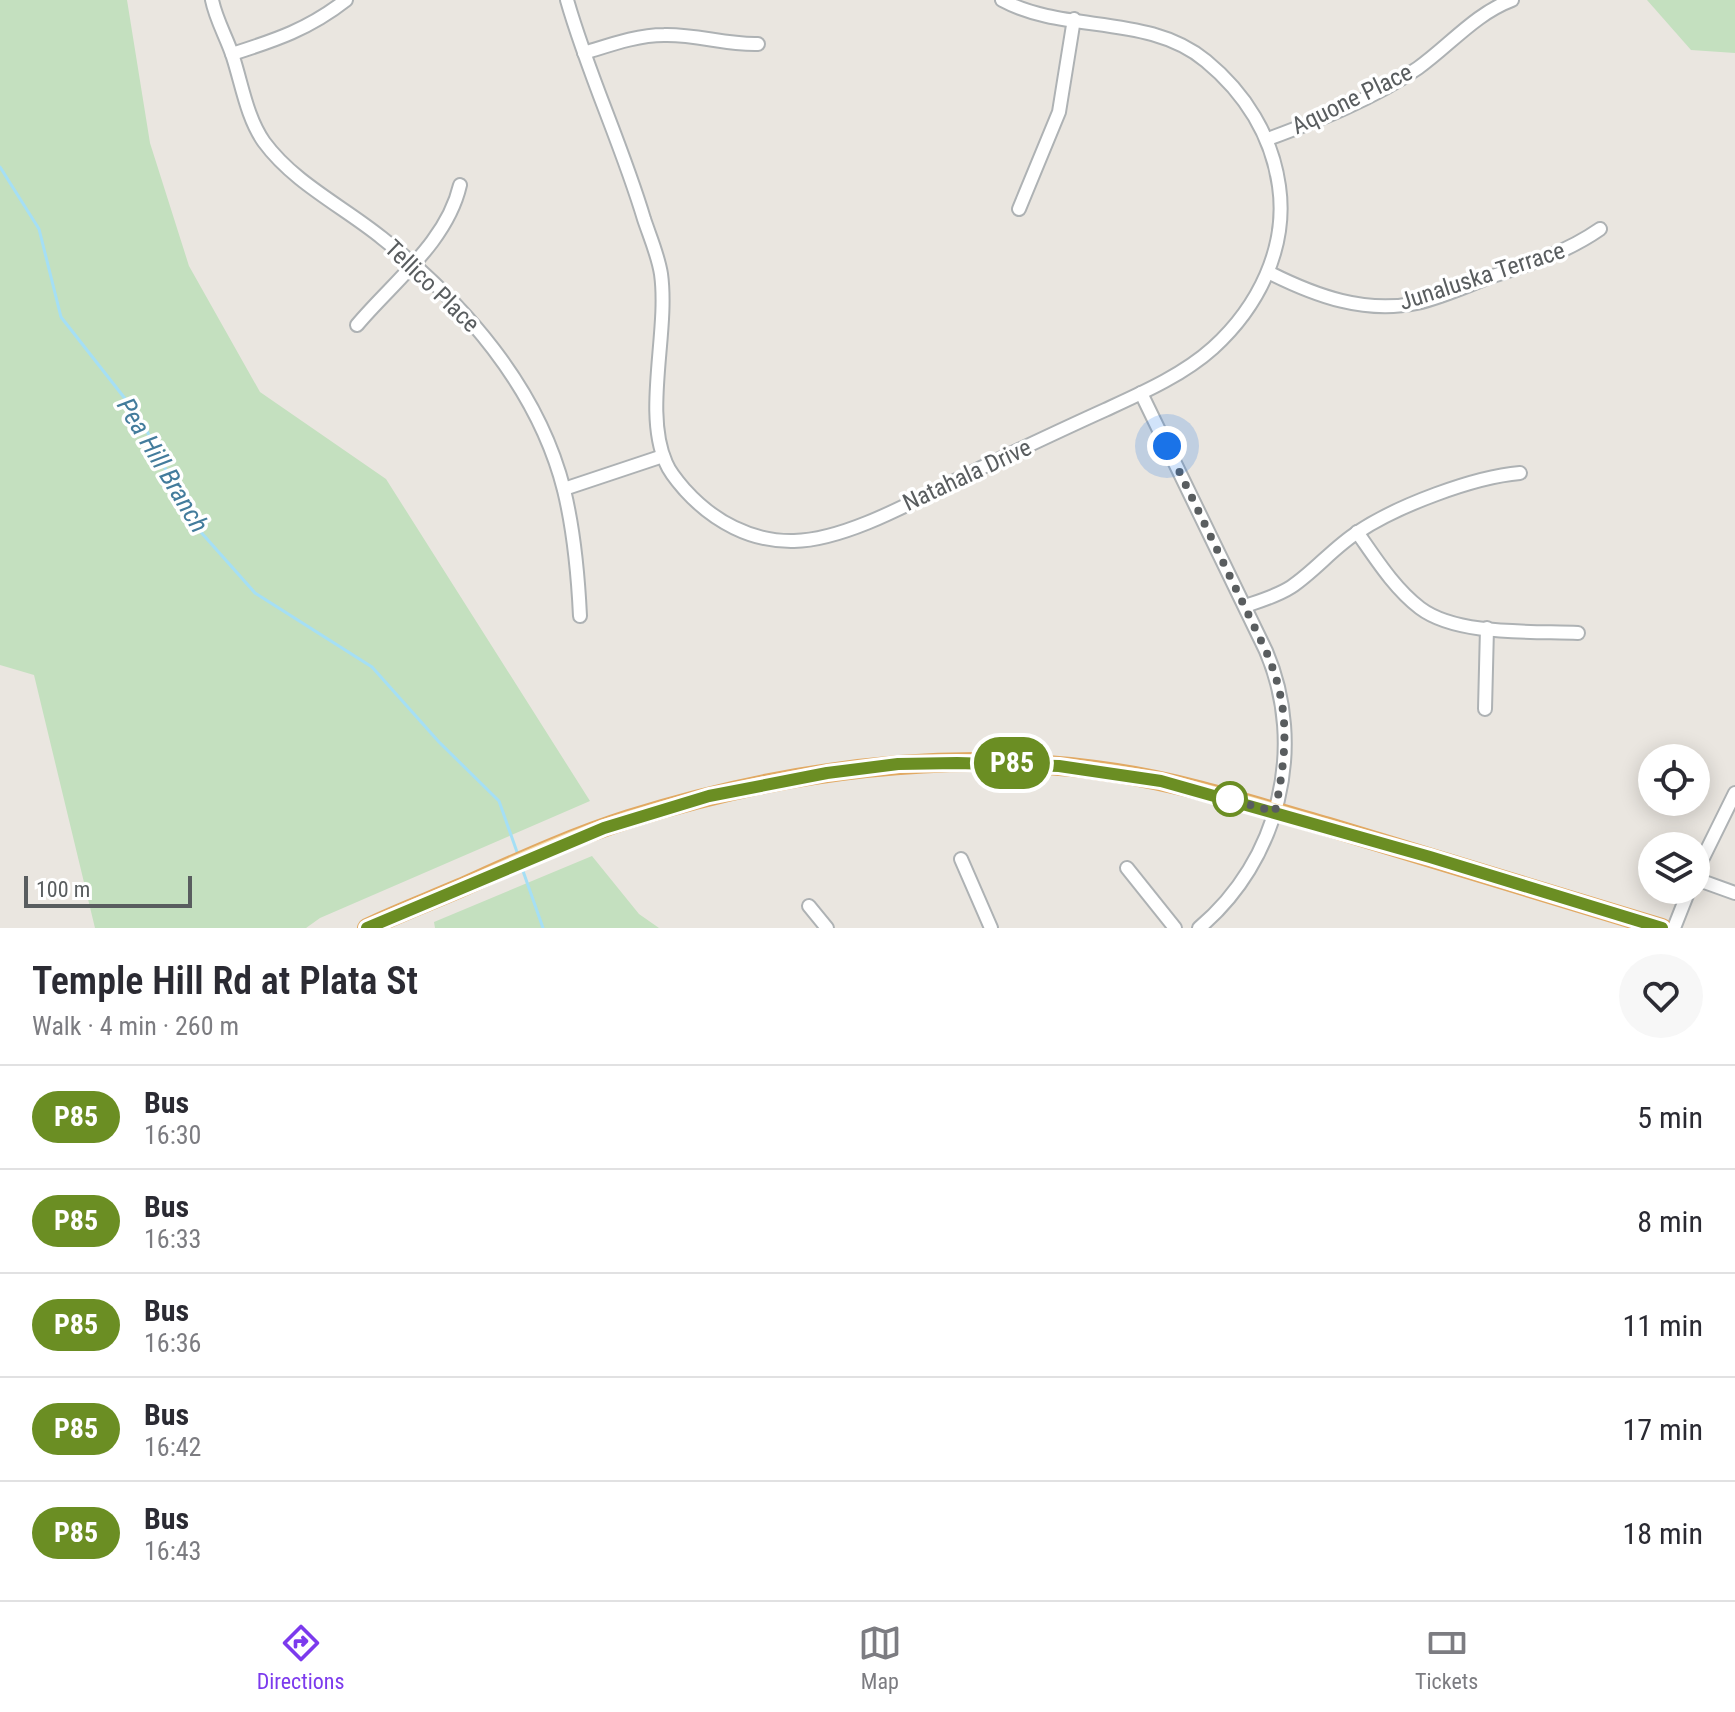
<!DOCTYPE html>
<meta charset="utf-8">
<style>
:root{--surface:#fff;--page:#f7f7f7;--text:#2b2b33;--muted:#7c7c81;--line:#e1e1e2;--accent:#7c3aed}
body{margin:0;font-family:"Roboto Condensed",sans-serif;background:var(--page);color:var(--text);height:100vh;display:flex;flex-direction:column;font-size:30px;white-space:nowrap}
*{box-sizing:border-box;margin:0}
p{font-size:26px;color:var(--muted)}
.icon{flex:none;width:44px;height:44px;fill:none;stroke:currentColor;stroke-width:2;stroke-linecap:round;stroke-linejoin:round}
.map{position:relative;height:928px;overflow:hidden}
.sheet{display:flex;flex-direction:column;background:var(--surface);flex:1}
.sheet>*{flex:none}
.badge{padding:0 16px;border-radius:26px;font-size:28px;line-height:52px}
.fabs{position:absolute;left:1638px;top:744px;display:grid;gap:16px}
.fabs a{display:grid;place-items:center;width:72px;height:72px;border-radius:50%;background:var(--surface);box-shadow:0 4px 20px #0003;font-size:40px}
.scale{position:absolute;left:24px;bottom:20px;width:168px;box-sizing:border-box;padding-left:8px;border:4px solid #595d5f;border-top:0;font-size:22px;line-height:28px;white-space:nowrap;color:#595d5f;-webkit-text-stroke:6px #fff;paint-order:stroke}
.you{position:absolute;width:40px;height:40px;margin:-20px;border:6px solid #fff;border-radius:50%;background:#1a73e8;box-shadow:0 0 0 12px #1a73e833}
.map>.badge{position:absolute;translate:-50% -50%;box-shadow:0 0 0 4px #fff}
.round{display:grid;place-items:center;flex:none;width:84px;height:84px;border-radius:42px;background:var(--page)}
.headline{display:flex;align-items:center;justify-content:space-between;height:136px;padding:0 32px}
h1{font-size:38px;font-weight:600;line-height:60px}
ul{padding:0;list-style:none}
li{display:flex;align-items:center;gap:24px;height:104px;padding:0 32px;border-top:2px solid var(--line)}
li div{flex:1}
li b{display:block;font-size:30px}
li em{font-style:normal}
li .badge{min-width:88px;font-weight:700;text-align:center}
.tabs{display:flex;justify-content:space-around;align-items:center;height:112px;border-top:2px solid var(--line);background:var(--surface);font-size:22px;color:var(--muted)}
.tabs a{display:grid;justify-items:center;gap:4px}
.tabs .active{color:var(--accent)}
.map>svg:first-child{display:block}
</style>
<div class="map">
<svg width="1735" height="928" viewBox="0 0 1735 928">
<rect width="100%" height="100%" fill="#eae6e0"/>
<g fill="#c4e0bf">
<path d="M0,0H127L150,143L189,266L260,392L386,479L590,801L320,918L306,928H95L34,675L0,665Z"/>
<path d="M1647,0H1735V53L1691,50Z"/>
<path d="M592,856L639,914L659,928H435L434,922Z"/>
</g>
<g fill="none" stroke-linecap="round" stroke-linejoin="round">
<g stroke="#a5dff5" stroke-width="3">
<path d="M0,167L39,229L61,317L141,419L191,521L255,593L372,667L439,742L499,801L517,852"/>
<path d="M523,871L543,928"/>
</g>
<g stroke="#aeb2b4" stroke-width="16">
<g id="minor">
<path d="M212,0C216,20 227,38 233,57C242,85 247,118 264,142C294,183 344,207 382,238C463,302 538,387 564,490C574,531 578,574 580,616"/>
<path d="M567,0C588,74 622,145 644,219C650,237 658,255 661,274C669,332 643,412 666,463C670,473 678,482 685,490C713,521 751,542 794,541C852,540 931,491 985,466C1025,447 1065,428 1105,410C1142,393 1183,375 1213,348C1258,307 1288,248 1279,186C1272,136 1245,93 1206,61C1148,13 1065,34 1002,0"/>
<path d="M584,53C610,45 637,35 664,35C696,34 726,45 758,44"/>
<path d="M232,54C276,40 309,29 346,0"/>
<path d="M1268,139C1319,120 1373,99 1418,68C1450,45 1475,14 1512,0"/>
<path d="M1019,209L1059,112L1074,19"/>
<path d="M1270,273C1316,296 1365,314 1417,303C1443,297 1468,285 1493,276C1530,264 1567,252 1600,229"/>
<path d="M357,325C393,282 447,242 460,185"/>
<path d="M1141,393L1266,651C1307,747 1279,861 1199,928"/>
<path d="M564,489L663,456"/>
<path d="M1357,532C1376,559 1394,588 1420,608C1457,636 1533,631 1578,633"/>
<path d="M1245,606C1260,601 1277,596 1291,587C1315,571 1334,547 1358,532C1397,506 1473,477 1520,473"/>
<path d="M1485,709L1487,628"/>
<path d="M961,859L991,928"/>
<path d="M1127,868L1175,928"/>
<path d="M1696,872L1735,793"/>
<path d="M1696,879L1735,893"/>
<path d="M809,906L827,928"/>
<path d="M1674,928L1689,890"/>
</g>
</g>
<g stroke="#e1a963" stroke-width="20">
<path id="major" d="M367,928C398,913 430,901 460,888C516,863 572,837 629,819C786,770 953,747 1116,773C1190,784 1261,808 1332,828C1442,861 1552,894 1662,928"/>
</g>
<use href="#minor" stroke="#fff" stroke-width="12"/>
<use href="#major" stroke="#f5ddaa" stroke-width="16"/>
</g>
<g fill="none" stroke-linecap="round" stroke-linejoin="round">
<g stroke="#fff" stroke-width="18">
<path id="line" d="M367,928L604,828L709,796L827,773L898,764L957,763L1059,766L1161,781L1430,857L1662,928"/>
</g>
<use href="#line" stroke="#6b8e23" stroke-width="12"/>
<path stroke="#595d5f" stroke-width="8" stroke-dasharray="0 14.4" d="M1167,446L1266,651C1291,709 1287,751 1275,812L1230,799"/>
</g>
<circle fill="#fff" stroke="#6b8e23" stroke-width="4" cx="1230" cy="799" r="16"/>
<g text-anchor="middle" dominant-baseline="central" stroke-width="7" stroke-linejoin="round" paint-order="stroke">
<g font-size="24" fill="#595d5f" stroke="#fff">
<text transform="translate(1352 99) rotate(-26)">Aquone Place</text>
<text transform="translate(1482 276) rotate(-18)">Junaluska Terrace</text>
<text transform="translate(432 286) rotate(44)">Tellico Place</text>
<text transform="translate(967 475) rotate(-25)">Natahala Drive</text>
</g>
<g font-size="26" font-style="italic" fill="#437c9c" stroke="#fff">
<text transform="translate(163 465) rotate(59)">Pea Hill Branch</text>
</g>
</g>
</svg>
<div class="fabs">
<a><svg class="icon" aria-label="locate" viewBox="0 0 24 24"><circle cx="12" cy="12" r="6"/><path d="M12 2v4M12 18v4M2 12h4M18 12h4"/></svg></a>
<a><svg class="icon" aria-label="layers" viewBox="0 0 24 24"><path d="M12 4l9 5-9 5-9-5zM3 14l9 5 9-5"/></svg></a>
</div>
<div class="scale">100 m</div>
<div class="you" style="left:1167px;top:446px"></div>
<b class="badge" style="left:1012px;top:763px;background:#6b8e23;color:#fff">P85</b>
</div>
<section class="sheet">
<div class="headline"><div><h1>Temple Hill Rd at Plata St</h1><p>Walk · 4 min · 260 m</p></div><a class="round"><svg class="icon" aria-label="heart" viewBox="0 0 24 24"><path d="M12 20l-8-8c-3-5 5-10 8-4 3-6 11-1 8 4z"/></svg></a></div>
<ul>
<li><span class="badge" style="background:#6b8e23;color:#fff">P85</span><div><b>Bus</b><p>16:30</p></div><em>5 min</em></li>
<li><span class="badge" style="background:#6b8e23;color:#fff">P85</span><div><b>Bus</b><p>16:33</p></div><em>8 min</em></li>
<li><span class="badge" style="background:#6b8e23;color:#fff">P85</span><div><b>Bus</b><p>16:36</p></div><em>11 min</em></li>
<li><span class="badge" style="background:#6b8e23;color:#fff">P85</span><div><b>Bus</b><p>16:42</p></div><em>17 min</em></li>
<li><span class="badge" style="background:#6b8e23;color:#fff">P85</span><div><b>Bus</b><p>16:43</p></div><em>18 min</em></li>
</ul>
</section>
<nav class="tabs">
<a class="active"><svg class="icon" aria-label="directions" viewBox="0 0 24 24"><path d="M12 3l9 9-9 9-9-9zM9 14v-3h6M13 9l2 2-2 2"/></svg>Directions</a>
<a><svg class="icon" aria-label="map" viewBox="0 0 24 24"><path d="M3 6l6-2 6 2 6-2v14l-6 2-6-2-6 2zM9 4v14M15 6v14"/></svg>Map</a>
<a><svg class="icon" aria-label="tickets" viewBox="0 0 24 24"><path d="M3 7h18v10H3zM15 7v10"/></svg>Tickets</a>
</nav>
